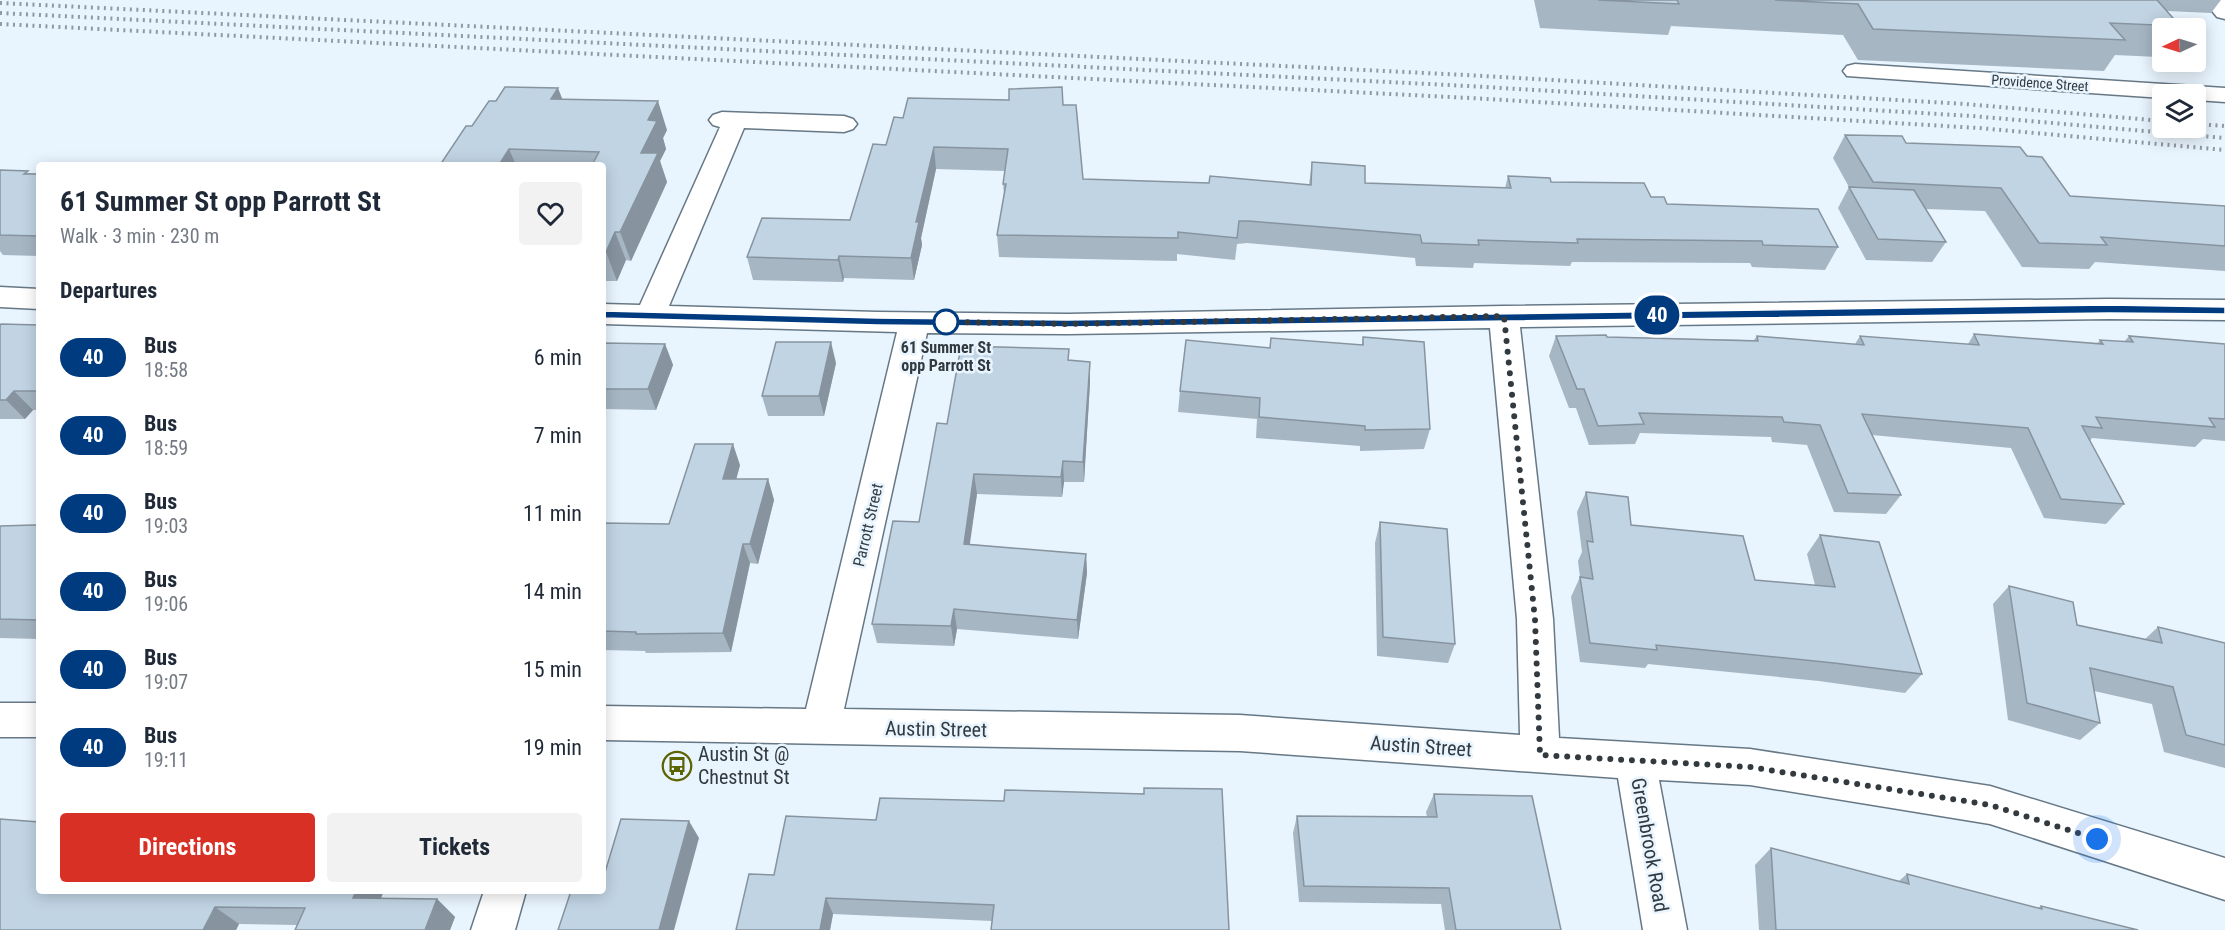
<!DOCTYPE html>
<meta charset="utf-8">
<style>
:root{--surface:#fff;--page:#f2f2f3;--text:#1f2937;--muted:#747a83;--accent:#d93025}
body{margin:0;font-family:"Roboto Condensed",sans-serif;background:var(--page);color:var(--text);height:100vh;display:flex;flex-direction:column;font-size:22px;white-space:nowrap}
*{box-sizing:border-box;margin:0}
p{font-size:20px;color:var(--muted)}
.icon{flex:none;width:33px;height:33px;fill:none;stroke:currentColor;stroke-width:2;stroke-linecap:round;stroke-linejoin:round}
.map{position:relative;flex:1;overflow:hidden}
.drawer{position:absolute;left:36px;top:162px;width:570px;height:732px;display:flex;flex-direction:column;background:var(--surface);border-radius:6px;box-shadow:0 3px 15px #0003}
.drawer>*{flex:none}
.badge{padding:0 12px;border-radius:20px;font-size:21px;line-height:39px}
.needle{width:39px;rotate:266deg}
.fabs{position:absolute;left:2152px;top:18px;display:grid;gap:12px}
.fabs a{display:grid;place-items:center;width:54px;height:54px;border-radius:6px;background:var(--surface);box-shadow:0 3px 15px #0003;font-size:30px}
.you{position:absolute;width:30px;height:30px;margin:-15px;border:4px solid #fff;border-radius:50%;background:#1a73e8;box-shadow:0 0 0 9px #1a73e833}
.map>.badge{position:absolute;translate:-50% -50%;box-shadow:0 0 0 3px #fff}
h2{padding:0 24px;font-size:22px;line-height:54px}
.round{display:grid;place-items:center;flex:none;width:63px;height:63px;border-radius:6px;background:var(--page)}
.summary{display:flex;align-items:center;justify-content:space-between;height:102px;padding:0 24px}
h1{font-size:28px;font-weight:700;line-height:45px}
.action{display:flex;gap:12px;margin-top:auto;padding:12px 24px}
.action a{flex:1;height:69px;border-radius:6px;background:var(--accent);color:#fff;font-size:24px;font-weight:700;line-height:69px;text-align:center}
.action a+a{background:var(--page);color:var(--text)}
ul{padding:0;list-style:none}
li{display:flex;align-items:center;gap:18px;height:78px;padding:0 24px}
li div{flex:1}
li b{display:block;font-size:22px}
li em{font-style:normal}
li .badge{min-width:66px;font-weight:700;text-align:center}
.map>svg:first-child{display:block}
</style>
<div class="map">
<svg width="2225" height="930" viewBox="0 0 2225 930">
<rect width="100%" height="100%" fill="#e8f4fe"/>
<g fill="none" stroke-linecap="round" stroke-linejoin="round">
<g stroke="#667885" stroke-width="3">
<g id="minor">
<path d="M2203,0H2225V19L2217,17Z"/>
<path d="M1855,64L2225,88V102L2196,100V94H2163V98L1847,76L1843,71L1847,66Z"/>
<path d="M722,112L844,116L853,119L857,124L853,129L844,132L744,128L669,306L877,312L1068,314L1504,306L2109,299L2225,300V320L2109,319L1520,327L1553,619L1559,738L1750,749L1990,786L2225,858V900L1990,824L1750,785L1659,780L1687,930H1643L1618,778L1240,751L603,740V706L806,709L897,332L603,324V304L640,305L720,127L713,125L709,120L713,115ZM1490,328L1517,619L1520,735L1240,715L844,709L927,333L1068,334Z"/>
<path d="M0,287L39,289V309L0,307Z"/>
<rect x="0" y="703" width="39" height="34"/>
<path d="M484,891H526L515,930H471Z"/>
</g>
</g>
<use href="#minor" fill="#fff" fill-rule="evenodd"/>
<g stroke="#8f99a1" stroke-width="4" stroke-dasharray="2 4.5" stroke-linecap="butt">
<path d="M0,3L1466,75L1965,104L2163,121"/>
<path d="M0,13L1468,86L1972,116L2225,138"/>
<path d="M0,24L1470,98L1979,128L2225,150"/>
<path d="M2196,124L2225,126"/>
</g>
</g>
<g fill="#a6b6c3">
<path d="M1534,0H2221L2211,13L2167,11L2180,26L2179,28H2163V51L2158,57L2115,55L2104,71L1858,60L1843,35L1671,26L1668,35L1540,28Z"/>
<path d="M563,100L667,130L663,138L666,149L660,161L667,182L631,261L626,260L617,281H603V165H440L472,126Z"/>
<path d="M1063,105L1083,179L1209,183L1309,185L1312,162L1365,183L1505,188L1508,176L1651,197L1667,204L1838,247L1825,270L1752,267L1750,263L1572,262L1570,266L1474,263L1473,268L1416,266L1415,258L1247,243L1237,244L1235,260L1177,254V261L999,257L997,235L1004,194L1003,184L1005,171L936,169L921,238L922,245L914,280L844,278L843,282L753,280L747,257L850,220L886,145L903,118Z"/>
<path d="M1845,135L1906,143L2027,156L2070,196L2225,206V271L2095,262L2089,269L2022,267L1985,211L1926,209L1946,242L1932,262L1866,260L1838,208L1849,187L1833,158Z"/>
<path d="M0,170L39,174V256L3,255L0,251Z"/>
<path d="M39,325V410H33L25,419H0V326Z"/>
<path d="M1974,334L2097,344L2100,340L2124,342L2129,336L2225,344V441L2203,439L2195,447L2092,438L2090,441L2124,504L2106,524L2044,518L2011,448L1872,435L1901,495L1886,514L1834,512L1807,445L1772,442L1771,437L1640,433L1635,444L1589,445L1576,408H1569L1549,356L1556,336L1754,340L1757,336L1855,344L1860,336L1968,344Z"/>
<path d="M1363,337L1430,429L1424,449L1360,451V446L1256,438L1257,419L1178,412L1180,391L1270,347L1271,338L1362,345Z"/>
<path d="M603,343L665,344L673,365L656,410L603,409Z"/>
<path d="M1069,360L1090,383L1084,482H1064L1062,497L977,494L969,544L1086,554L1087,573L1078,639L957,629L954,646L877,643L872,624L919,522L947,424Z"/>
<path d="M836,363L824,416H768L762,396Z"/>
<path d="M740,465L736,479H768L774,500L758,564L750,563L731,652L646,653L645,651L603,650V523L669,524Z"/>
<path d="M1586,492L1631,525L1755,580L1815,585L1807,554L1820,535L1922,674L1905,693L1819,681L1648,664L1645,668L1580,662L1571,597L1580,577L1578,561L1582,552L1577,512Z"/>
<path d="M1380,522L1455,644L1448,663L1377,656L1375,543Z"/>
<path d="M39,525V639L0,638V526Z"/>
<path d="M2009,586L2077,625L2145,639L2158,627L2225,643V768L2164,752L2152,704L2094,691L2100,723L2080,740L2008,720L1993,604Z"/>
<path d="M1222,789L992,921L833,914L830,930H736L774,875L876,820L1004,801Z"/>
<path d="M1434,794L1561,930H1445L1441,904L1299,902L1293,833L1297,816L1427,817L1426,812Z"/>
<path d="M0,819L381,898L437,899L455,917L450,930H295L297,925L239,924L236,930H0Z"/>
<path d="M1771,848L1899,881L1907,874L2038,908L2041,906L2138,930H1759L1755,865Z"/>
</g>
<g fill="#87949f">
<path d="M558,88L569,116L551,99Z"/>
<path d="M658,101L667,130L663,138L666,149L660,161L667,182L631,261L620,232L641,153L648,120Z"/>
<path d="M934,147L936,169L921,238L922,245L914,280L911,258L916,222Z"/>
<path d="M509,149L516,165H499Z"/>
<path d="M615,232L626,260L617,281L606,252Z"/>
<path d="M839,256L844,278L843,282L838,260Z"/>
<path d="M831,342L836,363L824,416L819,396Z"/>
<path d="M665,344L673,365L656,410L648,389Z"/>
<path d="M1090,362V383L1084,482L1083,462Z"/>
<path d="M14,391L33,410L25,419L6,400Z"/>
<path d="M733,444L740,465L731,499L723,479Z"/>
<path d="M1063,461L1064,482L1062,497L1061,477Z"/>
<path d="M974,474L977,494L967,564L964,544Z"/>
<path d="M768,479L774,500L758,564L750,544Z"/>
<path d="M743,544L750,563L731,652L723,633Z"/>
<path d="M1086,554L1087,573L1078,639L1077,620Z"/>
<path d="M954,609L957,629L954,646L951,626Z"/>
<path d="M689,821L699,838L674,930H659Z"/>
<path d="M356,891H384L374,915L353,898Z"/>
<path d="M826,898L833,914L830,930H820Z"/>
<path d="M437,899L455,917L450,930H425Z"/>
<path d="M215,907L239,924L236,930H203Z"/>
</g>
<g fill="#c1d4e3" stroke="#87949f" stroke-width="1.5">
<path d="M1598,0H1677L1679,4Z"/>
<path d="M1775,0H2157L2180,26L2110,23L2125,40L1873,29L1858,4Z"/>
<path d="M505,87L558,88L551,99L658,101L648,120L657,121L641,153H658L620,232H615L606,252H603V165H592L599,152L509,149L499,165H440L466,126H472L489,101H496Z"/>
<path d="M1062,87L1063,105H1076L1083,179L1209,183L1210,176L1311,185L1312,162L1365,166V183L1511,188L1508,176L1550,178L1551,182L1644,183L1651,197H1664L1667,204L1818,209L1838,247L1763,245L1762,241L1577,239L1578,243L1478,240L1479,245L1422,243L1420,235L1249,221H1239L1237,238L1178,232V238L997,235L1006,184H1003L1008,149L934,147L916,222H919L911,258L839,256L838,260L747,257L762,218L850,220L873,144L886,145L894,117L903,118L908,98L1009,100V89Z"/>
<path d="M1845,135L1902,136L1906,143L2020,147L2027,156L2042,157L2070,196L2225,206V246L2101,237L2107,245L2039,243L2001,188L1873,182Z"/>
<path d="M0,170L28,171L24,174H39V236L0,235Z"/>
<path d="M1849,187L1914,190L1946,242L1878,239Z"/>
<path d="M1,324L39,325V391H14L6,400H0V326Z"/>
<path d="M1974,334L2103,344L2100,340L2133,342L2129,336L2225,344V419L2209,418L2215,427L2096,417L2102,428L2082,426L2124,504L2061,499L2028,428L1862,414L1901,495L1848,493L1820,425L1784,422L1782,417L1639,413L1644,424L1598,426L1584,389H1577L1556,336L1606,335L1607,337L1758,341L1757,336L1864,345L1860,336L1979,345Z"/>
<path d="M1363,337L1424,342L1430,429L1365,430V426L1259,417L1260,398L1180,391L1186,340L1270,348L1271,338L1363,345Z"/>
<path d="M776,342H831L819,396H762Z"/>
<path d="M603,343L665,344L648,389H603Z"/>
<path d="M961,346L1069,349L1068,360L1090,362L1083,462L1063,461L1061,477L974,474L964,544L1086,554L1077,620L954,609L951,626L872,624L893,521L919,522L937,423L947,424Z"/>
<path d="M695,444H733L723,479H768L750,544H743L723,633L636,634V632L603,631V523L669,524Z"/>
<path d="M1586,492L1628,497L1631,525L1743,536L1755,580L1835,587L1820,535L1879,542L1922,674L1834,663L1656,645L1657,650L1590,643L1580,577L1593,579L1587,541L1593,542Z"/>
<path d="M1380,522L1447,529L1455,644L1383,637Z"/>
<path d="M34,525H39V620L0,619V526Z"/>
<path d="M2009,586L2073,602L2077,625L2162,643L2158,627L2225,643V745L2186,735L2173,687L2090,668L2100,723L2027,703Z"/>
<path d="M1144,788L1222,789L1229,930H991L994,905L826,898L820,930H736L749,874L774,875L786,816L876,820L880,798L1004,801L1005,790L1144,794Z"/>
<path d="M1434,794L1532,796L1561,930H1456L1449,888L1304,886L1297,816L1437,817Z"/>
<path d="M0,819L39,822V891H356L353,898L437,899L425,930H295L305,908L215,907L203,930H0Z"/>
<path d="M621,819L689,821L659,930H558L571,891H603V879Z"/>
<path d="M1771,848L1909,884L1907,874L2042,909L2041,906L2138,930H1776Z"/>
</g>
<path fill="#003b80" stroke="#fff" stroke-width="1.5" d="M2109,305L2225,307V314L2109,313L1068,327L877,325L603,318L598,314L603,311L877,318L1068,320Z"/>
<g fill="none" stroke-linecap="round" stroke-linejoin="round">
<path stroke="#323a40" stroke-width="6" stroke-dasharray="0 10.8" d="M946,322L1068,324L1504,316L1535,620L1540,755L1750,767L1990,805L2097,839"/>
</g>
<defs>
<g id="bus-ring" transform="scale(1.5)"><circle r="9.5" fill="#e8f4fe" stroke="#5c6402" stroke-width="1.5"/><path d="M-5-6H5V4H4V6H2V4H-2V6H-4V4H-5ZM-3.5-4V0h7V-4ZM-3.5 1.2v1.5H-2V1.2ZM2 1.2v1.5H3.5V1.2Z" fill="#5c6402"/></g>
</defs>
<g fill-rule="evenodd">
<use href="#bus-ring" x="677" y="766"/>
</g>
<circle fill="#fff" stroke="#003b80" stroke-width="3" cx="946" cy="322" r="12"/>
<g text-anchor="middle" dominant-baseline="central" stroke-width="5" stroke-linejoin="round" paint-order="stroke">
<g font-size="14" fill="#323a40" stroke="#e8f4fe">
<text transform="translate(2040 83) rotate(4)">Providence Street</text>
</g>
<g font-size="16" font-weight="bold" fill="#323a40" stroke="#e8f4fe">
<text x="946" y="347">61 Summer St<tspan x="946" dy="18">opp Parrott St</tspan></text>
</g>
<g font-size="16" fill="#323a40" stroke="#e8f4fe">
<text transform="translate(868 525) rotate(-77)">Parrott Street</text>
</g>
<g font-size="20" fill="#323a40" stroke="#e8f4fe">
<text transform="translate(936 729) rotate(1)">Austin Street</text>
<text transform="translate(1421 746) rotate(4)">Austin Street</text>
<text transform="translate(1650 845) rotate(80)">Greenbrook Road</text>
</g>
<g font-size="20" fill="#323a40" stroke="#e8f4fe" text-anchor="start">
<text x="698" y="754">Austin St @<tspan x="698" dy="23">Chestnut St</tspan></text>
</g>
</g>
</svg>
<div class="fabs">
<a><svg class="needle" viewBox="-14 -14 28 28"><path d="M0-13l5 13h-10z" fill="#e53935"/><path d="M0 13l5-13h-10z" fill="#747a83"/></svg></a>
<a><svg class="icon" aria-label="layers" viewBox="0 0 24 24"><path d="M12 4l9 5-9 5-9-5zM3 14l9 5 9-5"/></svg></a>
</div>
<div class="you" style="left:2097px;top:839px"></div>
<b class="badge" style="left:1657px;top:315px;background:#003b80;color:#fff">40</b>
<section class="drawer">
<div class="summary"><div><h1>61 Summer St opp Parrott St</h1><p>Walk · 3 min · 230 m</p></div><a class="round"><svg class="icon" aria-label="heart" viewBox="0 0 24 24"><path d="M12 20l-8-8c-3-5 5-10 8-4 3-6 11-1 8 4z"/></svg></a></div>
<h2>Departures</h2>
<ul>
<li><span class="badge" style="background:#003b80;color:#fff">40</span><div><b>Bus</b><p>18:58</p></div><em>6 min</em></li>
<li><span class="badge" style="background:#003b80;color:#fff">40</span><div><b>Bus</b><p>18:59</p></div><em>7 min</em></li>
<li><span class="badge" style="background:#003b80;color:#fff">40</span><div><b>Bus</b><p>19:03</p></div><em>11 min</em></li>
<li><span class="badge" style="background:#003b80;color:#fff">40</span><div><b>Bus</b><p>19:06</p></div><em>14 min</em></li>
<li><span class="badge" style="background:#003b80;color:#fff">40</span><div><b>Bus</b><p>19:07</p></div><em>15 min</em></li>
<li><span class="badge" style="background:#003b80;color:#fff">40</span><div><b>Bus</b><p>19:11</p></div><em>19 min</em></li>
</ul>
<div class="action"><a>Directions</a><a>Tickets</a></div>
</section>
</div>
